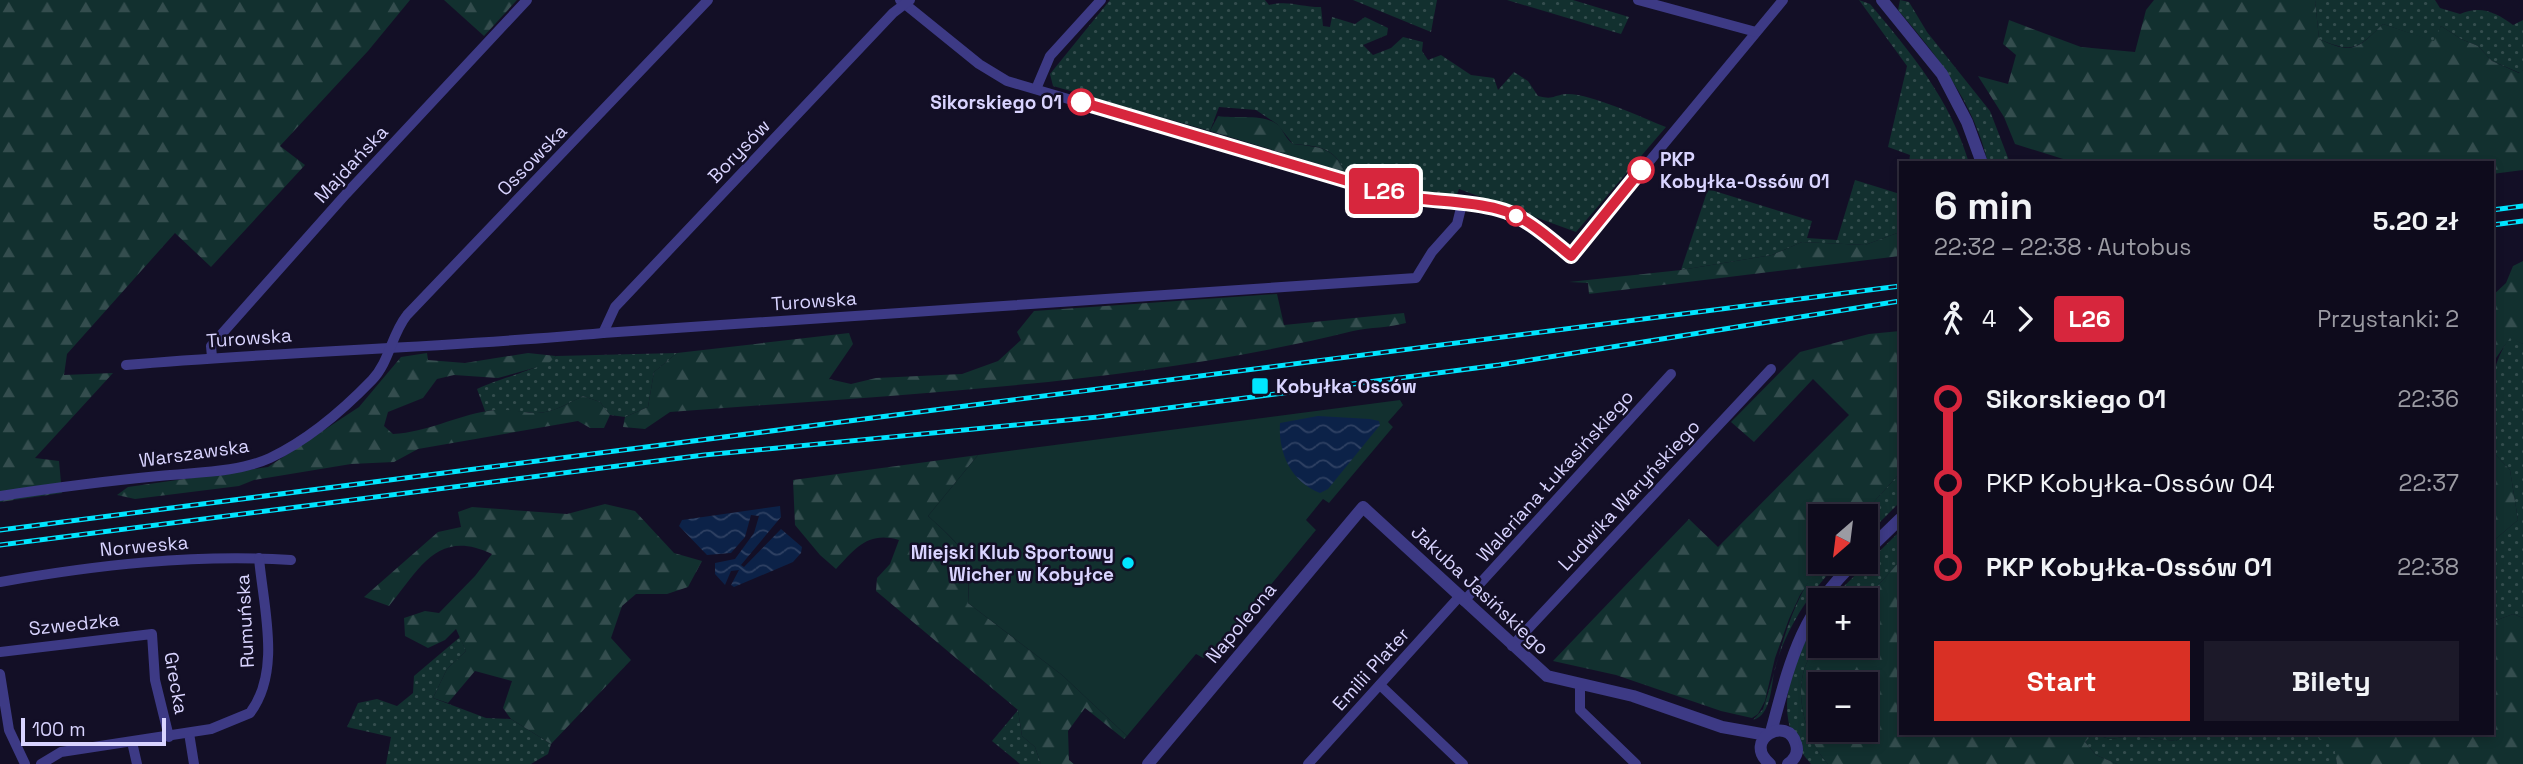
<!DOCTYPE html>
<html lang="pl">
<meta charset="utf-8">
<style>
:root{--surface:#0e0b1c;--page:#1c1929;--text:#f1f3f6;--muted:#9b9ba3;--line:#2e2b3b;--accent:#d93025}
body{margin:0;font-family:"Space Grotesk",sans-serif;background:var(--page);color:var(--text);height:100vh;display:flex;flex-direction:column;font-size:26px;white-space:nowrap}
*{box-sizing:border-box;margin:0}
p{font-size:23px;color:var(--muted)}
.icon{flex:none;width:38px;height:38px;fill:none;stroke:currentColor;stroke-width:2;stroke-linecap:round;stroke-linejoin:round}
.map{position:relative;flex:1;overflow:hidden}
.drawer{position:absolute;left:1899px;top:161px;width:595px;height:574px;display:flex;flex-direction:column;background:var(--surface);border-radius:0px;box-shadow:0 4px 10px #0003,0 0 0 2px var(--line)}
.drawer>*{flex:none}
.badge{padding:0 14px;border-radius:5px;font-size:24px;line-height:46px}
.needle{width:46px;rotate:208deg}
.controls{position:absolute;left:1808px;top:504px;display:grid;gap:14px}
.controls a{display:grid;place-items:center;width:70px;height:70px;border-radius:0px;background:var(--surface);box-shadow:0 4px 10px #0003,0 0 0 2px var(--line);font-size:35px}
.scale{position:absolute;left:21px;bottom:18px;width:145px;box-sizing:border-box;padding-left:7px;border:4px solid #d9d4ff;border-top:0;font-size:19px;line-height:24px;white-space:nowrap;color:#d9d4ff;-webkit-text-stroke:5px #130f26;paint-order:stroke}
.map>.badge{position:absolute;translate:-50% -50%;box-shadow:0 0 0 4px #fff}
.legs{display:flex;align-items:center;gap:10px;height:77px;padding:0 35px;font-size:23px}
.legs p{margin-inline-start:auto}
.summary{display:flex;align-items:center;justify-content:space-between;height:119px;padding:0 35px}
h1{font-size:38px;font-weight:600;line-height:52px}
.cta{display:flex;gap:14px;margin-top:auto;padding:14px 35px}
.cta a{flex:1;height:80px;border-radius:0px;background:var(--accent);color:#fff;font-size:28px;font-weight:600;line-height:80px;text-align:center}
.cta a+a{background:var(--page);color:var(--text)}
ul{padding:0 35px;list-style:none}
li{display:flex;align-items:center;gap:24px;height:84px;font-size:26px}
li i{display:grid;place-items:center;width:10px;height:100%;margin:0 9px;background:currentColor}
li i::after{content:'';width:18px;height:18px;margin:-9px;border:5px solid;border-radius:50%;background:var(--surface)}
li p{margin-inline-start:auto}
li:first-child i{background:linear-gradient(#0000 50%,currentColor 0)}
li:last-child i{background:linear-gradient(currentColor 50%,#0000 0)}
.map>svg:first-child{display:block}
</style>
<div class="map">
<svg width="2523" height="764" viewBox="0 0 2523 764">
<defs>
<pattern id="grass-dots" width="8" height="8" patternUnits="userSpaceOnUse" patternTransform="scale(1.75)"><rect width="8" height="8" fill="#12302f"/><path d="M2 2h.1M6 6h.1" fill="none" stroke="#344d4e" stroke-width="1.8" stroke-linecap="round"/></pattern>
<pattern id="forest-firs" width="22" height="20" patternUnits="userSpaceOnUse" patternTransform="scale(1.75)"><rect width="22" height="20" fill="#12302f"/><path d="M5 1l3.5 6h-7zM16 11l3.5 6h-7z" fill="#344d4e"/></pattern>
<pattern id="water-waves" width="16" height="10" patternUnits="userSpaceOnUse" patternTransform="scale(1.75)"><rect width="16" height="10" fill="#0c2248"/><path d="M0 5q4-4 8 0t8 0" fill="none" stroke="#2f4163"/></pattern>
</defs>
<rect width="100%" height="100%" fill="#130f26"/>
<g fill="url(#grass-dots)">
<path d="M1110,0H1265L1269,5C1290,0 1299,7 1321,7L1323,26L1330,27L1332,17L1355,24L1365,17L1388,28L1387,35L1363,45L1373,55L1391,48L1403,37L1423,42L1422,51L1428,60L1441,55L1471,75L1494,78L1498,90L1514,72L1528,81L1538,96C1553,100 1552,96 1565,94C1588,92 1643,118 1666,127L1576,232L1459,189L1456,197L1418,194L1345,172C1334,147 1319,146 1293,144L1277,124L1256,110L1219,107L1210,131L1053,86L1050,74Z"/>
<path d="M1353,0H1437L1431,32Z"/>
<path d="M1507,0H1573L1629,17L1621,34Z"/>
<path d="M1859,0L1870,4C1912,54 1950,99 1969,163H1909L1910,155L1888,147L1907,66Z"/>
<path d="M1900,0L1909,2L1927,32L1990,111L2010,163H1988C1974,103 1937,55 1898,10Z"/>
<path d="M2315,0H2435L2440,8L2460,14C2480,5 2496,12 2513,25L2523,20V70L2520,73L2492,61L2478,46L2461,39L2441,26L2435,42L2383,24C2357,49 2354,54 2319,39Z"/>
<path d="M1855,180L1900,194V232L1865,245L1802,242L1772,255L1681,270L1708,189L1812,221L1807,238L1837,240Z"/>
<path d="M2510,337L2523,344V618L2513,614L2492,622V542L2518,520L2510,470L2492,451C2492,408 2484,375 2510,337Z"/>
<path d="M677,353L654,372L648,407L625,417L610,415L600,402L583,396C569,403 551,414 535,413C517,412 504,409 485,411L477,389C497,379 544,368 556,356Z"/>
<path d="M1900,473V502L1866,536V516H1861Z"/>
<path d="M1900,531V561L1865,600H1830Z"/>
<path d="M1822,562H1839C1810,593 1787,626 1775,668C1771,684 1772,715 1753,720L1763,709C1781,656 1786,608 1822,562Z"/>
<path d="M1820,611V644C1787,674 1802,735 1828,764H1811C1765,713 1795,663 1820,611Z"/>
<path d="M460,637L466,651L447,669L433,698L486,718L511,719L551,744L548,754L531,764H386L391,737L347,727L358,703L377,699L397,706L413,693L414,676Z"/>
<path d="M1018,710L1022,736L1035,747L1041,764H1020L992,741Z"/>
<path d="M2187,733H2313L2335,746L2337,764H2117L2096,755L2085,742L2093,734L2110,739L2132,736L2176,741Z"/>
</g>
<g fill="url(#forest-firs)" fill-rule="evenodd">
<path d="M0,0H410L368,51L280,146L305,165L211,267L175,233L67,354L64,375L113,373L35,458L59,461L62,493L0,502Z"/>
<path d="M444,0H517L484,36Z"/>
<path d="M2154,0H2315L2319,39C2354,55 2357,49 2383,24L2434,41L2441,26L2461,39L2478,46L2492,61L2519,73L2523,70V170L2492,174V163H2076L2015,144L2004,117L1978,76L2008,84L2016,55L2003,44L2009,20L2081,47L2135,52L2146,10Z"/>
<path d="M1218,116C1236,119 1266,113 1279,126C1284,132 1286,139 1293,144C1319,147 1334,147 1345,172L1210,131Z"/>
<path d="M1900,232V256L1589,294L1588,283L1569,282L1681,270L1772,255L1802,242L1865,245Z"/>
<path d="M2523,261V344L2510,338L2496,358L2492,374V296L2506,283L2513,266Z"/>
<path d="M1277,294L1284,325L1404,313L1406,323C1388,328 1371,327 1353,331C1129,386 899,394 670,412L645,429L623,427L625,417L648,407L654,372L677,353L849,333L853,344L829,379L851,384L876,378L962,374L998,361L1021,340L1017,332L1034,311Z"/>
<path d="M1900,331V473L1861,516H1820L1822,562L1800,595L1789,619L1775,658L1765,701L1758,714L1752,718L1721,711L1616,675L1553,661L1689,519L1718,547L1849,415L1813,379L1754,442L1731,422L1800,352L1869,334Z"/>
<path d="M427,353L428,360L465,363L528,353L556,356L548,364L498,378L454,375L437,379L423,398L388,412L384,426L393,434C428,432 455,416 488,411C507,407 519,413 537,413C552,413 569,403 583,396L600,402L610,415L604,428H590L578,421L418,449L394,462L351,464L254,480L239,486L135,499L117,495L128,487L268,467L359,407L401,357Z"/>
<path d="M2492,451L2510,470L2518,520L2492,542Z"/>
<path d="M978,455L928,516C964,549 971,553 968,603L1062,675L1127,736L1124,739L1085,708L1068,731L1069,760L1074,764H1041L1035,747L1022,736L1018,710L876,591L877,578L890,564L899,540C868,531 856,548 836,569L820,555L795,525L793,480Z"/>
<path d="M605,504L635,511L674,553L702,561L688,587L667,594H636L622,606L611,638L631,660L551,744L511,719L503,708L512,681L475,671L448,703L433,698L447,669L466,651L456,629L445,640L428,648L405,636L404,618L425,611L439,613L475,576L492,554C438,528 420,568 389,606L364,597L438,532L461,527L458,512L472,507L567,514Z"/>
<path d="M1900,561V733H2187L2176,741L2132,736L2110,739L2093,734L2085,742L2096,755L2117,764H1828C1802,735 1787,674 1820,644L1866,646L1865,600ZM1820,684H1866V730H1820Z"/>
<path d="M2513,614L2523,618V764H2337L2334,746L2312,735L2492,733V622Z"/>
</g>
<path fill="#12302f" d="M1400,400L1403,405L1388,422L1393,427L1329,503L1323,499L1306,520L1316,530L1216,651L1203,658L1196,654L1127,736L1062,675L968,603C972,553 964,549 928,516L978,455Z"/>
<g fill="url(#water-waves)">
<path d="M1318,416L1370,419L1379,421L1380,425L1328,489L1320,493C1291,482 1278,453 1280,423Z"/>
<path d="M780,506L781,517L741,565L744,567L781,529L802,547L801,553L793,562L734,587L731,585L739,570L731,571L725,585L715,574V563L735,559L754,533L759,516L751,515L745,537L731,553L707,555L679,526L682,520Z"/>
</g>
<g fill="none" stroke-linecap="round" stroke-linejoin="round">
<g stroke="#3d3a85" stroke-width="10">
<path d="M900,0L979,64L1007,81L1395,195C1429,203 1465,200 1498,209C1526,217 1549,238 1571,256L1783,0"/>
<path d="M1638,0L1756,32"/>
<path d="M1036,89L1050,56L1101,0"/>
<path d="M603,333L615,307L893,13L910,0"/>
<path d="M212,357L211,346L346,194L527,0"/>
<path d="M126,365C285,351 444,348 603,333L1416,278L1432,252L1457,224L1462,204"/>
<path d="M0,496C53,488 106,481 159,476C195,472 237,473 270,458C308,440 343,410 372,380C390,361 391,335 407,315L708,0"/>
<path d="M0,582C96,565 193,554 291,560"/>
<path d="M1464,601L1671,374"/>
<path d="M1512,646L1771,369"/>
<path d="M0,652L152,634L155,680L169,737"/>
<path d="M0,674L9,730L25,764"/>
<path d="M1380,685L1463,764"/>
<path d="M1580,686V710L1636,764"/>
<path d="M189,733L194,764"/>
<path d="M132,742L137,764"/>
<path d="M41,764L61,752L211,729L250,713C282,671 263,606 259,558"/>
<path d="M1308,764L1459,597"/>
</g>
<g stroke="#3d3a85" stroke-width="12">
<path d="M1882,0L1942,74L1967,122L1982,163"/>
<path d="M1866,552L1900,519"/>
<path d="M1771,732C1790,662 1800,614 1855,562"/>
<path d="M1148,764L1363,507L1547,676L1633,696L1722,727L1767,735"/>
<path d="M1770,764C1741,740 1788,714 1796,744C1799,753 1795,759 1788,764"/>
</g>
<g stroke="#00e5ff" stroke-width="5">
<g id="rail">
<path d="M2492,210L2523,206"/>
<path d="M2492,225L2523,221"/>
<path d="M0,530L1900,286"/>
<path d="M0,545L704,455L1098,417L1499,365L1900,301"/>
</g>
</g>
<use href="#rail" stroke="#130f26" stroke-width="2.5" stroke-dasharray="8" stroke-linecap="butt"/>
</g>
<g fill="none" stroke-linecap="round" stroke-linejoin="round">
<g stroke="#fff" stroke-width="16">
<path id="line-1" d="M1081,102L1395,195C1429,202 1465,200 1498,209C1526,216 1549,238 1571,256L1641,170"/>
</g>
<use href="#line-1" stroke="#d7263d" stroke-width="10"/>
</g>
<g fill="#fff" stroke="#d7263d" stroke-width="3.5">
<circle cx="1081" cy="102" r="12"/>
<circle cx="1641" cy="170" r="12"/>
<circle cx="1516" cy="216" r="9"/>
</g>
<g fill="#00e5ff" stroke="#130f26" stroke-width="2.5">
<rect x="1251" y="377" width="18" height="18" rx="3.5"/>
<circle cx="1128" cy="563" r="7"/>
</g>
<g text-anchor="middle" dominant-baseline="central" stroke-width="5" stroke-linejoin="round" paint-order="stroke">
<g font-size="19" font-weight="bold" fill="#d9d4ff" stroke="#130f26" text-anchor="end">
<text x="1062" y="102">Sikorskiego 01</text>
<text x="1660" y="159" text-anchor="start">PKP<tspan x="1660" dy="22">Kobyłka-Ossów 01</tspan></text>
</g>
<g font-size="19" fill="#d9d4ff" stroke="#130f26">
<text transform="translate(739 151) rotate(-46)">Borysów</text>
<text transform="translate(532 160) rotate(-46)">Ossowska</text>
<text transform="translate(351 164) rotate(-47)">Majdańska</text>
<text transform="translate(814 301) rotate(-4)">Turowska</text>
<text transform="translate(249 338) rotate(-4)">Turowska</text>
<text transform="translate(194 453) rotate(-8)">Warszawska</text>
<text transform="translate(1555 476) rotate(-48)">Waleriana Łukasińskiego</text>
<text transform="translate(1629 495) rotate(-47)">Ludwika Waryńskiego</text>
<text transform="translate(144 546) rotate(-5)">Norweska</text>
<text transform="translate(1480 590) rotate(43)">Jakuba Jasińskiego</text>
<text transform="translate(245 621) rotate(-93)">Rumuńska</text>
<text transform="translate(1241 623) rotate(-50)">Napoleona</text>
<text transform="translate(74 624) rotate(-6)">Szwedzka</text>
<text transform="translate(1371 669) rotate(-48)">Emilii Plater</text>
<text transform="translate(176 683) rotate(80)">Grecka</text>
</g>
<g font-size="19" font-weight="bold" fill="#d9d4ff" stroke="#130f26" text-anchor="start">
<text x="1276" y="386">Kobyłka Ossów</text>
<text x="1114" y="552" text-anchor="end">Miejski Klub Sportowy<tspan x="1114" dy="22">Wicher w Kobyłce</tspan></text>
</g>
</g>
</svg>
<div class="controls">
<a><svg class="needle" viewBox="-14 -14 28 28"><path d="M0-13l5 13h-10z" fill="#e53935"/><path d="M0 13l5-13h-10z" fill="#9b9ba3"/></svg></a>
<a>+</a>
<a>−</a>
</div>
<div class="scale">100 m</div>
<b class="badge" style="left:1384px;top:191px;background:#d7263d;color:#fff">L26</b>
<section class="drawer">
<div class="summary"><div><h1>6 min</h1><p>22:32 – 22:38 · Autobus</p></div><b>5.20 zł</b></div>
<div class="legs"><svg class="icon" aria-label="walk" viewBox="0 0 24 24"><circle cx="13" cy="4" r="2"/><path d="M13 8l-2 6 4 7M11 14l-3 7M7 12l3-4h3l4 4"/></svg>4<svg class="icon" aria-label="forward" viewBox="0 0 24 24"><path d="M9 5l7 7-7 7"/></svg><b class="badge" style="background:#d7263d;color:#fff">L26</b><p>Przystanki: 2</p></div>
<ul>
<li><i style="color:#d7263d"></i><b>Sikorskiego 01</b><p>22:36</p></li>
<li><i style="color:#d7263d"></i><span>PKP Kobyłka-Ossów 04</span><p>22:37</p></li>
<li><i style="color:#d7263d"></i><b>PKP Kobyłka-Ossów 01</b><p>22:38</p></li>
</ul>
<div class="cta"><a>Start</a><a>Bilety</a></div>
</section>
</div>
